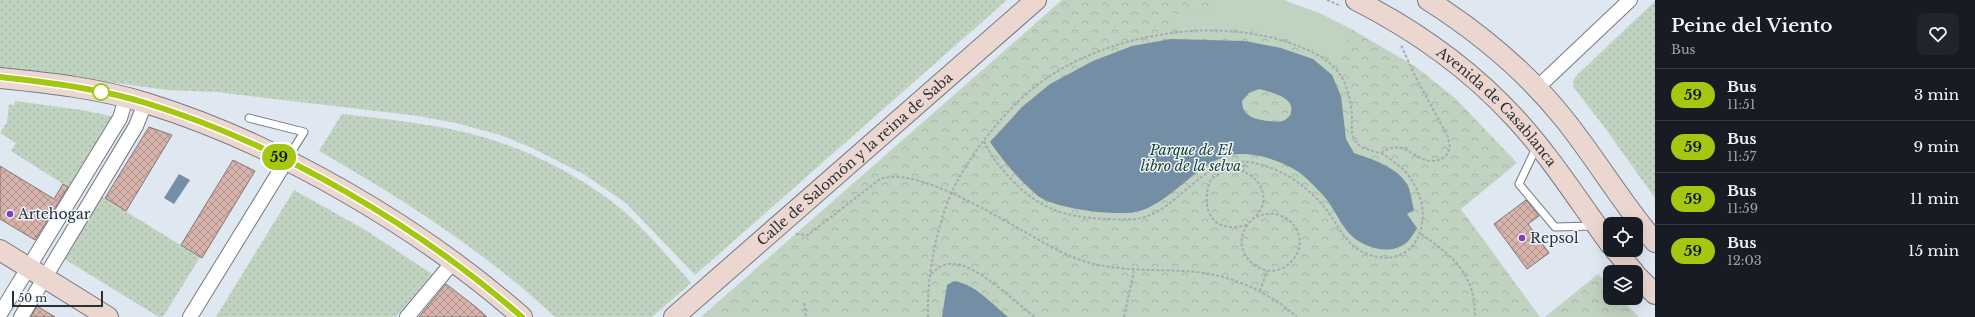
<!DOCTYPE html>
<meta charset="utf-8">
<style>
:root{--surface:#171b24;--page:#20242c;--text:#f1f3f6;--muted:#9ea1a6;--line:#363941}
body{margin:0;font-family:"Libre Baskerville",serif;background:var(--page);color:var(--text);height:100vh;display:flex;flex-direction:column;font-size:15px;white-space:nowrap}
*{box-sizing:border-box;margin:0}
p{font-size:13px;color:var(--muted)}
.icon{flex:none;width:22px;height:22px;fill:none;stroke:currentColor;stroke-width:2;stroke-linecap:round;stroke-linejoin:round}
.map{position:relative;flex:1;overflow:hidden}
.panel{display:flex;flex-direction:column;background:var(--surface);width:320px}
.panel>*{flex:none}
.badge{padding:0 8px;border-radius:13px;font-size:14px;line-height:26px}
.buttons{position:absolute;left:1603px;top:217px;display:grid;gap:8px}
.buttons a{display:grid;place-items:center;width:40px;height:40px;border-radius:8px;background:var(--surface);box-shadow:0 4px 16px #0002;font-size:20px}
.scale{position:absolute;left:12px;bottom:10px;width:91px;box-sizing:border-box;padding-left:4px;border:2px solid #2d3033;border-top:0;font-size:11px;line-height:14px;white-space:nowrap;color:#2d3033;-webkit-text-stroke:3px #ecf4ff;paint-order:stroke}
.map>.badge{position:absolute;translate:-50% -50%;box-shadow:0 0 0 2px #fff}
.round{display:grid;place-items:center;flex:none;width:42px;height:42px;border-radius:8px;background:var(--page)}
.overview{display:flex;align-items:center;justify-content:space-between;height:68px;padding:0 16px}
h1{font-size:19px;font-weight:600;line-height:30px}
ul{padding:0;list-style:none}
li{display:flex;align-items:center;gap:12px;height:52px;padding:0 16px;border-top:1px solid var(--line)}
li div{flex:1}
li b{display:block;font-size:15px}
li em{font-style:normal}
li .badge{min-width:44px;font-weight:700;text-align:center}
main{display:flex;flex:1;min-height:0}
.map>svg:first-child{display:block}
</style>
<main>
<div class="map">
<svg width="1655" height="317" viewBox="0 0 1655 317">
<defs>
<pattern id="grass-dots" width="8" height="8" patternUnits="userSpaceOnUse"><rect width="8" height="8" fill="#c0d2c0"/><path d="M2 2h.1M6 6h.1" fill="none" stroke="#a5b5a5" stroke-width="1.8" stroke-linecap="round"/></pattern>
<pattern id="park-crowns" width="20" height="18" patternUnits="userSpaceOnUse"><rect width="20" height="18" fill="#c0d2c0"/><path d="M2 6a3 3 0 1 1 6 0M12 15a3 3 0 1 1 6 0" fill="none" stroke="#a5b5a5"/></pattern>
<pattern id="building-cross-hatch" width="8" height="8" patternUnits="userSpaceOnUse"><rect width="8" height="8" fill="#d8b3ab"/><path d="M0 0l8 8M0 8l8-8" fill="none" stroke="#b0928c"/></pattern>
</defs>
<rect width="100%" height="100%" fill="#dfe7f1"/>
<g fill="url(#grass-dots)">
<path d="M0,0H1007L695,275L626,203L585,175L528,146L500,135L456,123L418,116L217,92L167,90L0,67Z"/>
<path d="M1655,1V198L1605,128L1574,88L1573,82L1575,77Z"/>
<path d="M15,101L82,110L115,117L71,189L11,151L16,143L0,133L7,122L9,104L14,105Z"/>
<path d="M342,114C384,119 427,123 468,133C522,146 585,177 627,214C650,235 671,260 691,283L652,317H555C484,251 403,199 319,151Z"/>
<path d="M294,190L367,231L432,274L396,317H216Z"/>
<path d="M99,195L200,257L163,317H159L61,257Z"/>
</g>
<g fill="url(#park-crowns)">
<path d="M1062,0H1283L1319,13L1353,30L1416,67L1456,99L1517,163L1461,209L1540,317H701Z"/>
<path d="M1598,274L1610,287V298H1620L1639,317H1545Z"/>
</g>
<path fill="#c0d2c0" d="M1216,0H1283L1319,13L1353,30L1333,60C1289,34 1218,18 1167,29L1171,12L1179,14L1181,7L1213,13Z"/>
<g fill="#748ea5" fill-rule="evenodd">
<path d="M1171,39L1245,41L1281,48L1313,59L1332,75L1341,96L1346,139L1354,153C1372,159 1399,168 1408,186C1411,193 1412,203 1414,210L1407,214L1417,228C1414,233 1410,240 1406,243C1391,255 1367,249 1353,237C1342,228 1336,212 1327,200C1321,192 1313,185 1306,178C1295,167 1270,157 1254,155C1210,147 1189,185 1155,204C1146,210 1135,213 1124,213C1104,214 1054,208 1038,196C1020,181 1003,161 990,142L1022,107L1050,84L1093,61L1132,46ZM1259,89C1270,92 1295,97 1291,112C1291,116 1287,119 1283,121C1277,123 1255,120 1250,116C1244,113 1242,107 1242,101L1249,93Z"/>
<path d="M179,174L190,180L174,204L164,198Z"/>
<path d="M954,281C975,284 992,304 1008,317H942L947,285Z"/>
</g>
<g fill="url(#building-cross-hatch)" stroke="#837774">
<path d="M149,127L172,135L126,211L105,198Z"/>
<path d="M233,160L255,171L202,258L181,245Z"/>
<path d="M0,166L54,199L63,184L68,187L35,240L0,219Z"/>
<path d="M1526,200L1539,216L1528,224L1549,253L1527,269L1494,224Z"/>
<path d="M446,284L476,307L487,317H419Z"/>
<path d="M37,306L55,317H31Z"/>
</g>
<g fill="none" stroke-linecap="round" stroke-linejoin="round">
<g stroke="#747a84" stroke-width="9">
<g id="lane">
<path d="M249,118L304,132L287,159"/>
<path d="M1537,146L1519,184L1555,227L1594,226"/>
</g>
</g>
<g stroke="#747a84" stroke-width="16">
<g id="street">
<path d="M1537,88L1630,0"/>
<path d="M0,314L120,118L126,98"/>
<path d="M21,317L136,126L145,103"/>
<path d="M190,317L286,161"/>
<path d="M407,317L453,262"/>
</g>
</g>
<g stroke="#747a84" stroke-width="22">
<g id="secondary">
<path id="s1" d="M1356,0C1415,30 1470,69 1515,118C1551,157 1579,202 1610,244"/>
<path d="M1428,0C1480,33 1526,71 1565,120C1596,159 1622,203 1655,242"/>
<path d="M0,78C49,83 98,88 146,103C276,143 420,227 522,317"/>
<path d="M0,250L108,317"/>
<path d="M1615,250L1634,272"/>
<path d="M1636,275L1655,294"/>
<path id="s2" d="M674,317L1036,0"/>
</g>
</g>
<g stroke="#a4abb2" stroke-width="2" stroke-dasharray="3 2" stroke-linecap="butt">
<path d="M1327,0L1341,6"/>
<path d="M1381,153C1409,133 1419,175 1446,156L1450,148L1448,137L1414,74L1401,45"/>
<path d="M1243,172L1245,162"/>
<path d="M1247,225C1212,235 1199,209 1211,179C1216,176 1222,172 1227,171C1247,166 1267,184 1263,204C1260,215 1252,218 1247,226C1227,253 1267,287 1291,262C1314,238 1287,203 1257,217"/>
<path d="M796,234L808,235L880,179C926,164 1024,236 1070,256C1107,272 1145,269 1184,271C1226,273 1265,289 1297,317"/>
<path d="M1421,234C1454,257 1475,274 1475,317"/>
<path d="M931,274C937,269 942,264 950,264C976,262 1014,302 1035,317"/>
<path d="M1260,291L1267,271"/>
<path d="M804,303L806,317"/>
<path d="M928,317C927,276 935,232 951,194C966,159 1003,113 1032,89C1069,59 1118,41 1165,34C1213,26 1270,31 1314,53C1342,67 1350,87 1352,118C1352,127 1350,136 1357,143C1365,152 1377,150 1386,156C1397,164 1408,172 1414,184C1435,219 1417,270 1370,255C1346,248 1339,225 1325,208C1305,184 1279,166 1247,162C1204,157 1182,205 1145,217C1133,221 1118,219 1105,219C1065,217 1039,209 1011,179C1000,167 991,157 984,141"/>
<path d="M1124,317L1134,271"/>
</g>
<use href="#lane" stroke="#fff" stroke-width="7"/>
<use href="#street" stroke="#fff" stroke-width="14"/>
<use href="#secondary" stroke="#ecd7d0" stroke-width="20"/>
</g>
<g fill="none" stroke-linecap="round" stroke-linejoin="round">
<g stroke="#fff" stroke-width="9">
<path id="line" d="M0,77C49,83 98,88 146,103C279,144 418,226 522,317"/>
</g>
<use href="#line" stroke="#a5c711" stroke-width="6"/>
</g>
<circle fill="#fff" stroke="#a5c711" stroke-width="2" cx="101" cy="92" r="8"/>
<g fill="#7d42b8" stroke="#ecf4ff" stroke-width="1.5">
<circle cx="10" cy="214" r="4"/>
<circle cx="1522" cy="238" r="4"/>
</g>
<g text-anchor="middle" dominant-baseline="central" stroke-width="3" stroke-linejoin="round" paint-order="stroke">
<g font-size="14" fill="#2d3033" stroke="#ecf4ff">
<text stroke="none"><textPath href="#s1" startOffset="178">Avenida de Casablanca</textPath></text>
<text stroke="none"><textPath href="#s2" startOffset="240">Calle de Salomón y la reina de Saba</textPath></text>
</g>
<g font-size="14" font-style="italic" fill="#204521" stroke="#ecf4ff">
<text x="1191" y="150">Parque de El<tspan x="1191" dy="16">libro de la selva</tspan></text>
</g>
<g font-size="14" fill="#2d3033" stroke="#ecf4ff" text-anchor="start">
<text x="18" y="214">Artehogar</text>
<text x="1530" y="238">Repsol</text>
</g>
</g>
</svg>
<div class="buttons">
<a><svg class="icon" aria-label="locate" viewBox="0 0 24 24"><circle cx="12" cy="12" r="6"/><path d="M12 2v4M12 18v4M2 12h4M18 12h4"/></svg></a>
<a><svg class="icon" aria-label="layers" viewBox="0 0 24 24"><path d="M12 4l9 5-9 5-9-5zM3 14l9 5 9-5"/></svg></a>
</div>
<div class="scale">50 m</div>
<b class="badge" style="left:279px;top:157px;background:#a5c711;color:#111">59</b>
</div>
<section class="panel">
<div class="overview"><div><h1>Peine del Viento</h1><p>Bus</p></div><a class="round"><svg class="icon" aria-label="heart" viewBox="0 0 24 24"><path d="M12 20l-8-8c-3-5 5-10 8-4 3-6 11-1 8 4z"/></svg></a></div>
<ul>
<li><span class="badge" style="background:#a5c711;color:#111">59</span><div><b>Bus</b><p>11:51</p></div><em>3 min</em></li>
<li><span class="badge" style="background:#a5c711;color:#111">59</span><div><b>Bus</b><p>11:57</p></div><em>9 min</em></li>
<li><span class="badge" style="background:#a5c711;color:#111">59</span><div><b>Bus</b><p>11:59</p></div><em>11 min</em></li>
<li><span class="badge" style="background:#a5c711;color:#111">59</span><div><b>Bus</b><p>12:03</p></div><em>15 min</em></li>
</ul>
</section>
</main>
